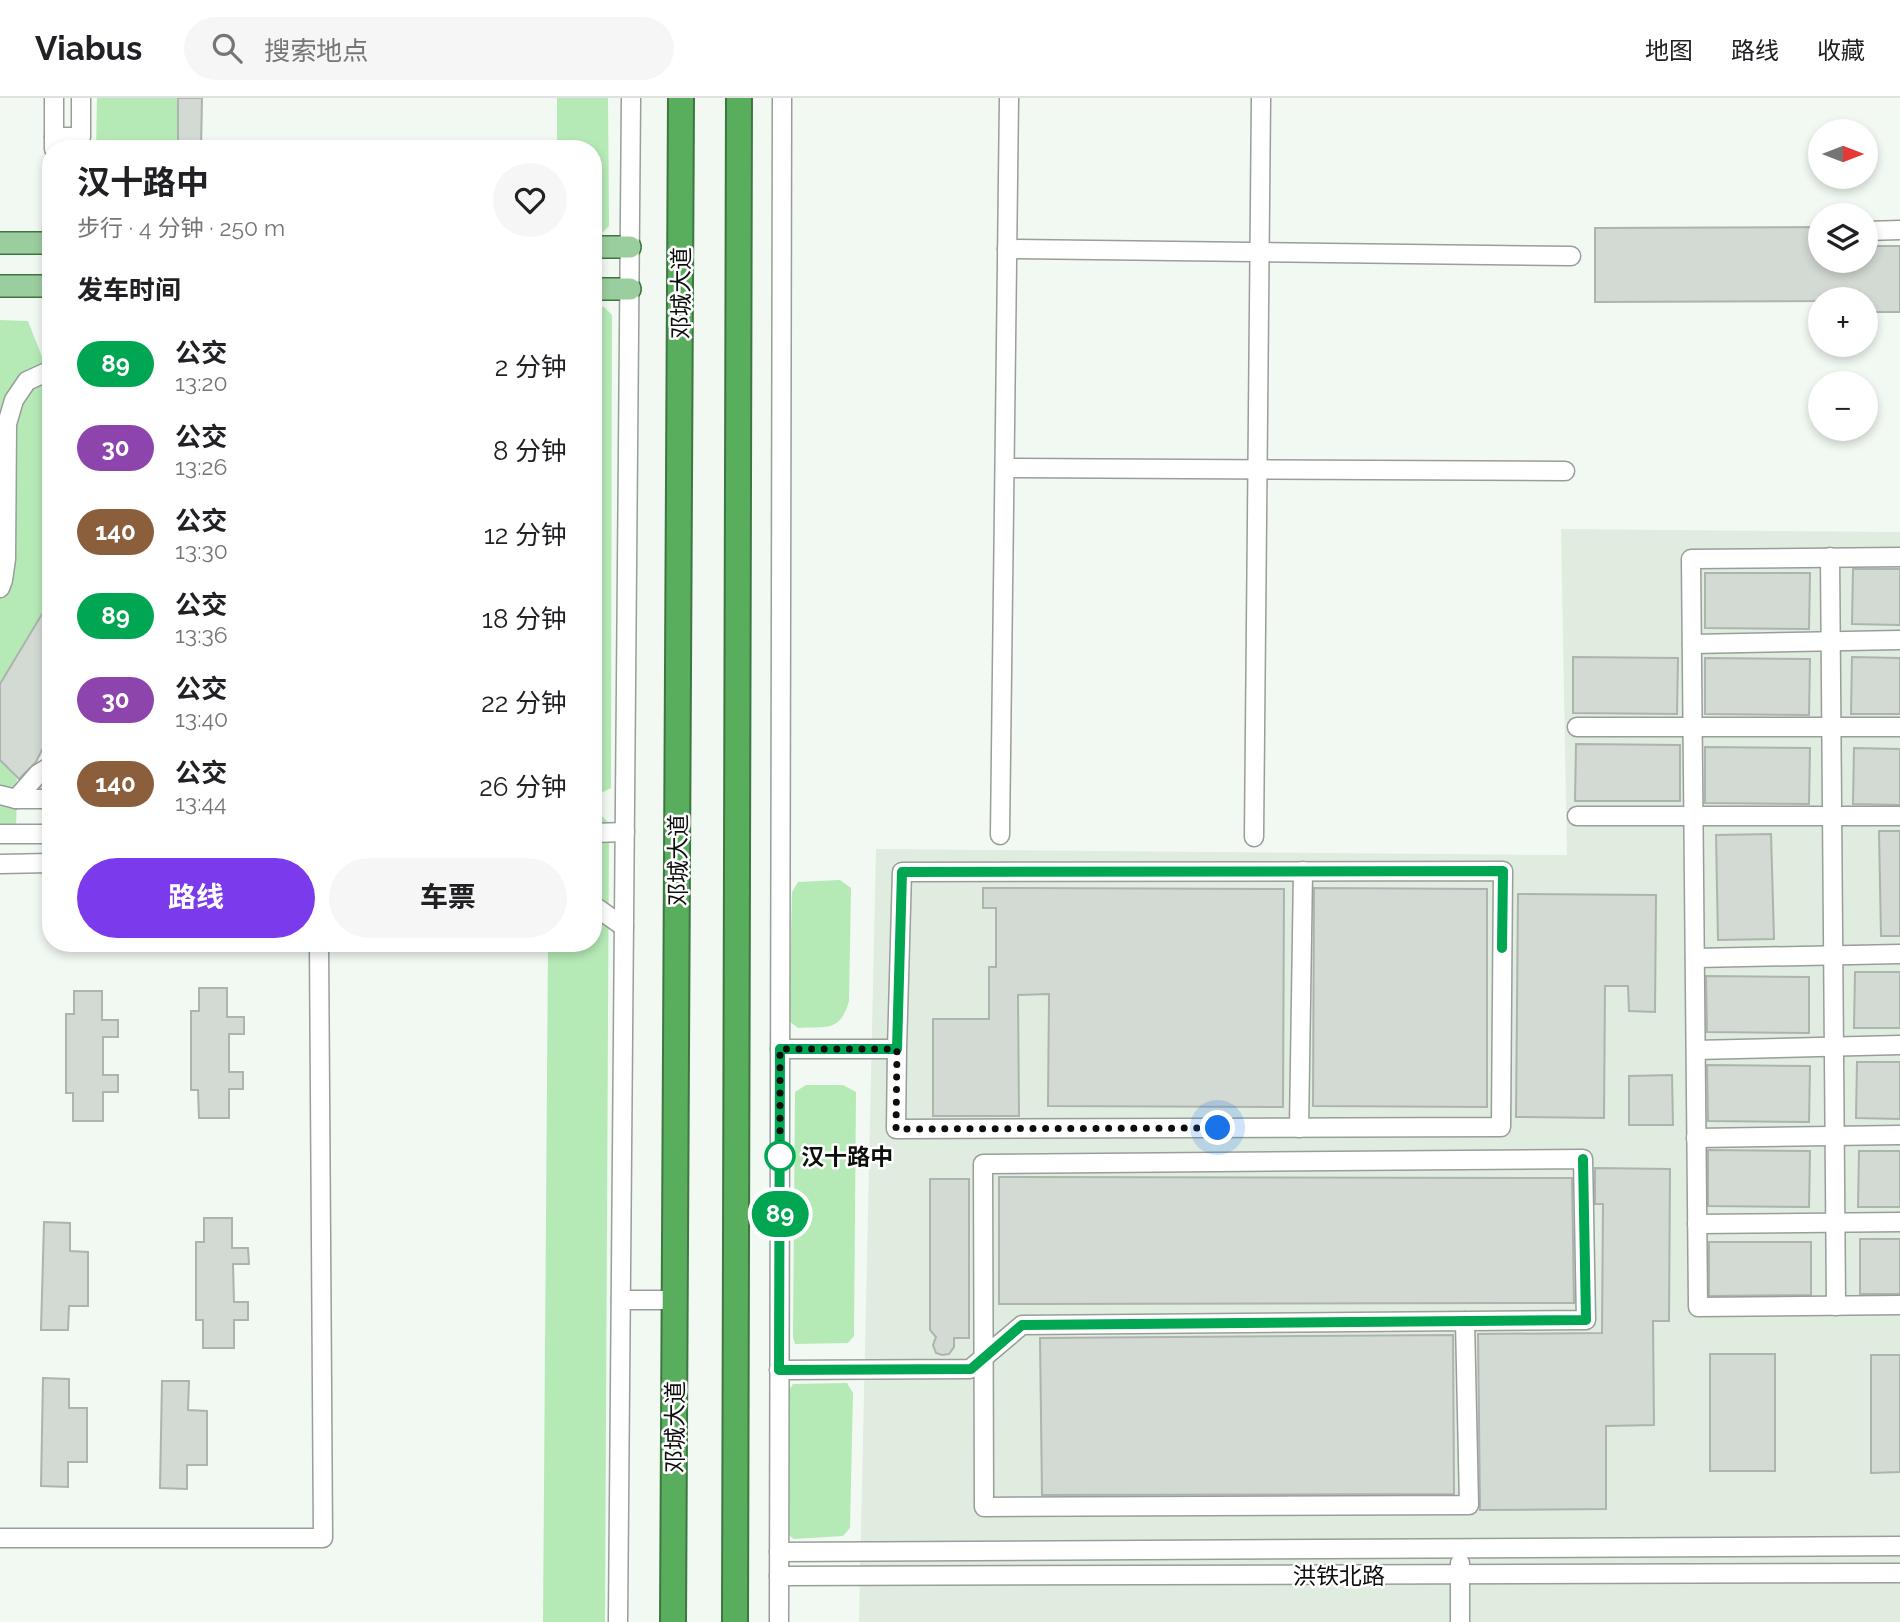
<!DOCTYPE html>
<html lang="zh">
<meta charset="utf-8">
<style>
:root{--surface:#fff;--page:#f6f6f6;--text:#202124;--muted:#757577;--line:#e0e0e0;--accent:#7c3aed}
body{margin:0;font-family:Raleway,"Noto Sans SC",sans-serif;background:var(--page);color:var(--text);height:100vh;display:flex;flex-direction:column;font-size:26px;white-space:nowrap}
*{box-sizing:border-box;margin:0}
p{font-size:23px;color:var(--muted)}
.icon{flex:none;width:38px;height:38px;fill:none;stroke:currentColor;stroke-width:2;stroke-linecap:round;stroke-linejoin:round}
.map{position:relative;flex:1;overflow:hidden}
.side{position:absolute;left:42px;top:42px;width:560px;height:812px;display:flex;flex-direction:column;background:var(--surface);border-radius:28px;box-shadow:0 4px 10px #0003}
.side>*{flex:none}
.badge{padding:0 14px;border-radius:23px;font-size:24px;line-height:46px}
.needle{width:46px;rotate:90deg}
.controls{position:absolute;left:1808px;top:21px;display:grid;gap:14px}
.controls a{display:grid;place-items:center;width:70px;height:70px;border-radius:50%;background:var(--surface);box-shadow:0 4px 10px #0003;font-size:35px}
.you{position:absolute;width:35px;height:35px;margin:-18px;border:5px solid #fff;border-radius:50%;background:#1a73e8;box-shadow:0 0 0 10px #1a73e833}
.map>.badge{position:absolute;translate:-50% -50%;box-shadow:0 0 0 4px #fff}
h2{padding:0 35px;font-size:26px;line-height:63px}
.round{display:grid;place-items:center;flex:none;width:74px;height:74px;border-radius:37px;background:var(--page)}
.overview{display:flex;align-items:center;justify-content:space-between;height:119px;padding:0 35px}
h1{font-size:33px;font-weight:700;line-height:52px}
.primary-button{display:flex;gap:14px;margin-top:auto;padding:14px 35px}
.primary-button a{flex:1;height:80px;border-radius:42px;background:var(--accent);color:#fff;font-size:28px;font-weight:700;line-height:80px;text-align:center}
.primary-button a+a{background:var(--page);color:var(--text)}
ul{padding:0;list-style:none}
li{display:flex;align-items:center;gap:21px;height:84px;padding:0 35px}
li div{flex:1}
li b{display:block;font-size:26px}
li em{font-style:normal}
li .badge{min-width:77px;font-weight:700;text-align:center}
header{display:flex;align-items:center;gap:42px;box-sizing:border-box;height:98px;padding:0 35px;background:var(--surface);border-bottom:2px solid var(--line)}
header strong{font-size:33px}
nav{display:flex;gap:38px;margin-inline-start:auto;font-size:24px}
.search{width:490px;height:63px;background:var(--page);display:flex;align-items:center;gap:18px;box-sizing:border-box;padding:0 24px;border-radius:38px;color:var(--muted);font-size:26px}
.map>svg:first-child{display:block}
</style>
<header>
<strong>Viabus</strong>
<div class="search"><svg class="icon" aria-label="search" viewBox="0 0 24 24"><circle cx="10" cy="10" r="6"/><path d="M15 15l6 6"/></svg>搜索地点</div>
<nav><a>地图</a><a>路线</a><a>收藏</a></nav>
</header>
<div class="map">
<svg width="1900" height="1524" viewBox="0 0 1900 1524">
<rect width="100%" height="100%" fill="#f2f9f2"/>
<path fill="#e0ece0" d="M1561,431L1900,434V1524H859L876,751L1567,757Z"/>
<g fill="#b5eab6">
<path d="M97,0H178V51H96Z"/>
<path d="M557,0H608L609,128L602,135L593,136V51H557Z"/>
<path d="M593,209H604L612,217L611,690L601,695H593Z"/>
<path d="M0,222L28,223L51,282V500L0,586Z"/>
<path d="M0,662L17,681L16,699L51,668V701H17L16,729H0Z"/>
<path d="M593,719H603L609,725L605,1524H543L548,845H593Z"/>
<path d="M840,782L851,790L849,903C840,935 826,928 798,930L789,923L792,794L798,784Z"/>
<path d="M806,987H843L856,994L854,1238L848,1245L795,1246L793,1239L795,994Z"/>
<path d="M847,1285L853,1295L850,1430L843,1438L794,1441L787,1436L789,1292L793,1286Z"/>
</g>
<g fill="#d3d9d3" stroke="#adb3ad" stroke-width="2">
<path d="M178,0H202L201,51H178Z"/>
<path d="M1820,129V163H1866V148H1900V214H1866V201H1820V203L1595,204V130Z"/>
<path d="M1853,471H1900V527L1852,526Z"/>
<path d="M1705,475H1810L1809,531L1705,530Z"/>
<path d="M51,501V646L43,650L36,664L19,681L0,662V586Z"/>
<path d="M1573,559L1678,560L1677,616L1573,615Z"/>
<path d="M1852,559L1900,560V616H1851Z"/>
<path d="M1705,560L1810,561L1809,617L1705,616Z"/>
<path d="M1576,646L1680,647V703H1575Z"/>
<path d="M1705,649L1810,650L1809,706L1705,705Z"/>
<path d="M1854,650L1900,651V707L1853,706Z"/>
<path d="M1879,733H1900V838H1881Z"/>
<path d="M1771,736L1774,841L1718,842L1716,737Z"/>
<path d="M983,790L1284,791L1283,1009L1048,1008L1049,896L1018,897L1019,1018H933V921H989V869H996V810H983Z"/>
<path d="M1314,790L1487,791V1009L1313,1008Z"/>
<path d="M1518,796L1656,797L1655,914L1629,913L1628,888H1605L1604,1020L1516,1019Z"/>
<path d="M1855,874H1900V930H1854Z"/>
<path d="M1706,878L1809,879V935L1707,934Z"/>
<path d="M199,890H227V919H244V936H229V974H243V991H229V1020H199L198,992H191V913H199Z"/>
<path d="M74,893H102V922H118V939H103V977H118V994H103V1023H73V995H66V916H74Z"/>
<path d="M1857,964H1900V1021L1856,1020Z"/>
<path d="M1707,967L1810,968L1809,1024L1708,1023Z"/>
<path d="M1672,977L1673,1027H1629V978Z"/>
<path d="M1708,1052L1810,1053L1809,1109L1708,1108Z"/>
<path d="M1859,1053H1900V1109H1858Z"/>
<path d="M1595,1070L1670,1071L1669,1223H1653L1654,1327L1606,1328V1411L1480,1412L1478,1236L1602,1235L1603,1106H1595Z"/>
<path d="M999,1079L1572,1080L1574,1205L999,1206Z"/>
<path d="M930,1081H969V1240H954V1249L949,1256L942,1257L936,1255L933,1247L936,1239L930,1232Z"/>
<path d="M204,1120H232V1150H248L249,1166H233L234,1204H248V1222H234V1250H203V1222H196V1144H204Z"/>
<path d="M44,1124L70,1125V1153L88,1154V1208H69L68,1232H41Z"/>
<rect x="1860" y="1141" width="40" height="55"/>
<path d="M1709,1144H1811V1197L1709,1198Z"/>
<path d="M1453,1237L1454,1396L1042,1397L1040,1240Z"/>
<rect x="1710" y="1256" width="65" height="117"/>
<path d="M1871,1257H1900V1374L1871,1375Z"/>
<path d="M43,1280L69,1281V1310H87V1364H68V1389L41,1388Z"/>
<path d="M162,1283H189L188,1312L207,1313V1367H187V1391L160,1390Z"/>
</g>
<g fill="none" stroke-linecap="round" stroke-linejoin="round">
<g stroke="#989e98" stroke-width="21">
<g id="minor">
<path d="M54,0V39"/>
<path d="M54,51V39H81V0"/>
<path d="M1866,133L1900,132"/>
<path d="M1007,151L1571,158"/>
<path d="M1005,370L1565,373"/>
<path d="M1830,459L1836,1208"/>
<path d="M1900,459L1691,461L1698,1209L1900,1207"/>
<path d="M0,490L3,482L6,461L7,326L14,302L27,283L51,272"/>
<path d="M1692,546L1900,542"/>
<path d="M1577,629H1900"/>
<path d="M0,697L16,701H51"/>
<path d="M16,701L38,676L51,668"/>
<path d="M1577,718H1900"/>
<path d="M593,735L625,734"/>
<path d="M0,736H51"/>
<path d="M1000,737L1009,0"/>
<path d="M1254,739L1261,0"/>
<path d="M0,766L51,765"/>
<path d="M593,807L624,829"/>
<path d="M1695,860L1900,856"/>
<path d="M780,951H897L896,1031L1501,1029L1503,773L902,774L897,951"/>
<path d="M1696,952L1900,947"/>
<path d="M1299,1030L1303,773"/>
<path d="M1696,1040L1900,1037"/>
<path d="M1697,1126L1900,1124"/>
<path d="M621,1202H674"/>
<path d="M779,1272L970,1271L1022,1227L1586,1222L1583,1061L983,1066L984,1409L1469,1407L1465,1223"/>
<path d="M0,1440H323L319,845"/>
<path d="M779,1454L1900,1448"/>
<path d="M1460,1465V1524"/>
<path d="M779,1478L1900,1475"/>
<path d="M618,1524L631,0"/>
<path d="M779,1524L782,0"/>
</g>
</g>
<g stroke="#3e7642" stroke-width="24">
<g id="major">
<path d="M0,145H51"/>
<path d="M593,149H630"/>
<path d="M0,188H51"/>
<path d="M593,191H630"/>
</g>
</g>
<g stroke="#3e7642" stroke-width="28">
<g id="highway">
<path d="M673,1524L681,0"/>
<path d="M735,1524L739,0"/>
</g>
</g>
<use href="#minor" stroke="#fff" stroke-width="18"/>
<use href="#major" stroke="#9bce9e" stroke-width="21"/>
<use href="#highway" stroke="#59ae5e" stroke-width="24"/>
</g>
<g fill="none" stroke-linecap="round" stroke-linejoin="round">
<g stroke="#fff" stroke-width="16">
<path id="line" d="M1502,850L1503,773L902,774L897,951H780L779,1272L971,1271L1022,1227L1586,1222L1583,1061"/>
</g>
<use href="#line" stroke="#00a651" stroke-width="10"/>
<path stroke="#0d0f0d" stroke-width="7" stroke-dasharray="0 12.6" d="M780,1058V951H897L896,1031L1218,1030"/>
</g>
<circle fill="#fff" stroke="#00a651" stroke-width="3.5" cx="780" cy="1058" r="14"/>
<g text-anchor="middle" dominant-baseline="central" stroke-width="5" stroke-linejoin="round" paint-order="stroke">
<g font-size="23" fill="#0d0f0d" stroke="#fff">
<text transform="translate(680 195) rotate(-90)">邓城大道</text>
<text transform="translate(677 762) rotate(-90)">邓城大道</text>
<text transform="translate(674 1329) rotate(-90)">邓城大道</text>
<text x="1339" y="1477">洪铁北路</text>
</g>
<g font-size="23" font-weight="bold" fill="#0d0f0d" stroke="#fff" text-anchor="start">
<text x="801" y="1058">汉十路中</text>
</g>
</g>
</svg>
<div class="controls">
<a><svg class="needle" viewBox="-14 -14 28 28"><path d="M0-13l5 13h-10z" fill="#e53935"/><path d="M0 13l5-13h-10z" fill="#757577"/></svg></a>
<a><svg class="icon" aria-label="layers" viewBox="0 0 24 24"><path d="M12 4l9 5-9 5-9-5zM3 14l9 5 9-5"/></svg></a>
<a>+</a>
<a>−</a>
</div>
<div class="you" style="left:1218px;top:1030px"></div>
<b class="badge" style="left:780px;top:1116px;background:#00a651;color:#fff">89</b>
<section class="side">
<div class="overview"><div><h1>汉十路中</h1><p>步行 · 4 分钟 · 250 m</p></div><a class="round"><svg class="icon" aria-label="heart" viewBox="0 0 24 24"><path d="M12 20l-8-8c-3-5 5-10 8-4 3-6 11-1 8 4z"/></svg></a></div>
<h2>发车时间</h2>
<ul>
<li><span class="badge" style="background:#00a651;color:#fff">89</span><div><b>公交</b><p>13:20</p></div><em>2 分钟</em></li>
<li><span class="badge" style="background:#8e44ad;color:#fff">30</span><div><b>公交</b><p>13:26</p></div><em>8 分钟</em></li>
<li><span class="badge" style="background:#8b5e3c;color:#fff">140</span><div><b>公交</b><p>13:30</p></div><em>12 分钟</em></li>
<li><span class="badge" style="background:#00a651;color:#fff">89</span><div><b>公交</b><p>13:36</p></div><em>18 分钟</em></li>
<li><span class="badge" style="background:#8e44ad;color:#fff">30</span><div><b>公交</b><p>13:40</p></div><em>22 分钟</em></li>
<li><span class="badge" style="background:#8b5e3c;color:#fff">140</span><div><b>公交</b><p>13:44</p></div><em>26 分钟</em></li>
</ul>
<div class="primary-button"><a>路线</a><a>车票</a></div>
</section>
</div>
